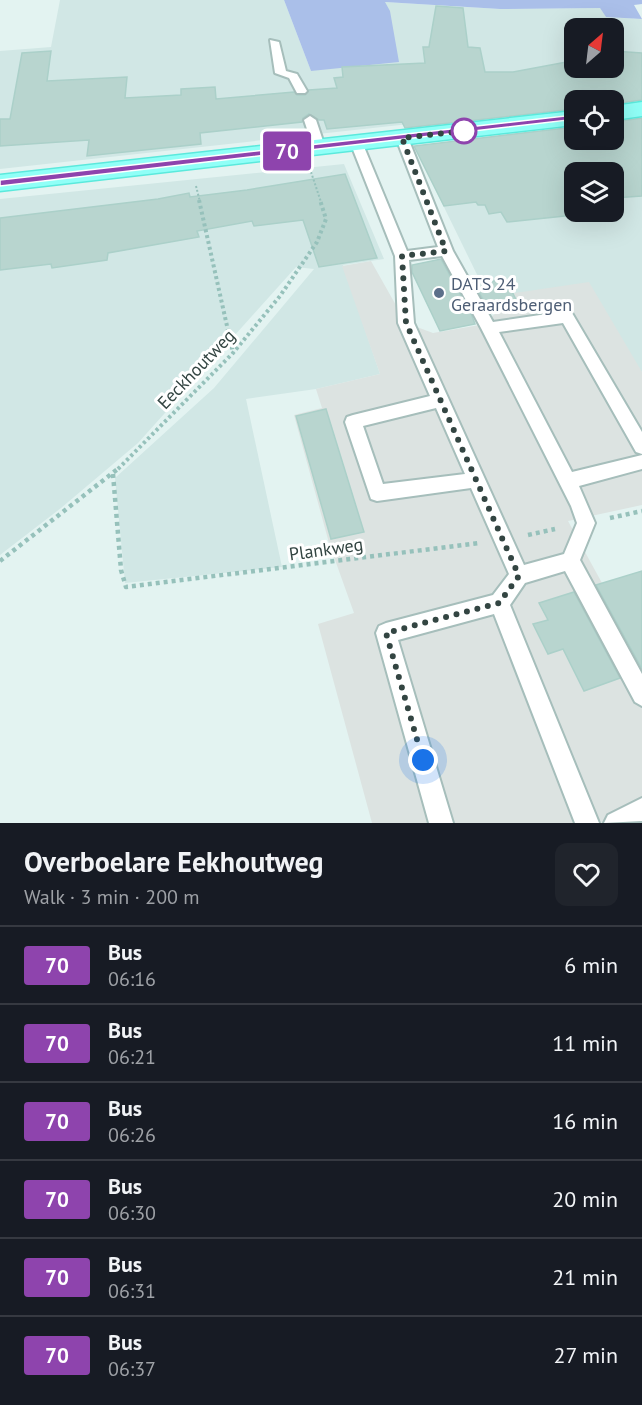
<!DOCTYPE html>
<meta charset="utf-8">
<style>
:root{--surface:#171b24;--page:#20242c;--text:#f1f3f6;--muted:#9ea1a6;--line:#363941}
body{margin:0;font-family:"PT Sans",sans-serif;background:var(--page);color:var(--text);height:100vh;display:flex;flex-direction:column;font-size:22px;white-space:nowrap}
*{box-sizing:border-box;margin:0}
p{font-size:20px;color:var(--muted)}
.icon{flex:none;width:33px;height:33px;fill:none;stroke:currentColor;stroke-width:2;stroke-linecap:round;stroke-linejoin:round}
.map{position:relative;height:823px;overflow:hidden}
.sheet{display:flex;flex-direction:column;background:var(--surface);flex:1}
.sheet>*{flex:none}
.badge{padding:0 12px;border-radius:4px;font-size:21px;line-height:39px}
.needle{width:39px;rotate:28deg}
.fabs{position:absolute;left:564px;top:18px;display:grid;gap:12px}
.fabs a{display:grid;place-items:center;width:60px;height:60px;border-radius:12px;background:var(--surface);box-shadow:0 6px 24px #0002;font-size:30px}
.you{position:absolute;width:30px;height:30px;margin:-15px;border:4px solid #fff;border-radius:50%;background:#1a73e8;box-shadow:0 0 0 9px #1a73e833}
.map>.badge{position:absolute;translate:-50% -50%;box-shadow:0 0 0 3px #fff}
.round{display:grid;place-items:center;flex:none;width:63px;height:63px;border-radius:12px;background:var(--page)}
.summary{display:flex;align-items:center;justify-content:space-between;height:102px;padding:0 24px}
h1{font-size:28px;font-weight:800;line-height:45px}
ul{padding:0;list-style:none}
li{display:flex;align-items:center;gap:18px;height:78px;padding:0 24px;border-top:2px solid var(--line)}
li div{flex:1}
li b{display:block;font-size:22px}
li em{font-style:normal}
li .badge{min-width:66px;font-weight:700;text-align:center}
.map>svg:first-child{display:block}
</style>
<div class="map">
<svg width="642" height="823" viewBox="0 0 642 823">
<rect width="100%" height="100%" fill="#e3f3f1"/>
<g fill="#d1e7e5" fill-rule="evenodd">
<path d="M60,0H284L311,71L384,2L500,9L600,8L606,17L642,19V99L614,102L574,100V106L0,169V51L51,47ZM574,28H614V68H574Z"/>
<path d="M642,126V372L488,297L419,156L574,135V140H614V130ZM574,172H614V212H574Z"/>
<path d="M344,164L384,259L343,265L380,374L316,389L246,399L282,567L125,583L115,478L214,388L314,269L296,267L138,443L61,508L0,555V199Z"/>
</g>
<path fill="#aabfe9" d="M284,0H642V4L634,5L642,19L606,17L600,8L500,9L385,2L390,11L399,62L311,71Z"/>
<path fill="#dce3e1" d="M371,261L406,323L433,333L480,325L499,311L488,297L589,282L642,372V505L568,521L642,656V823H372L318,624L354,613L329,543L294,415L322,408L316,389L380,374L342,266Z"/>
<g fill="#b8d5cf" stroke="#abd0c9" stroke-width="1.5">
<path d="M436,6L463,8L468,47L480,48L485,72H513L572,61L568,52H574V68H614V51L642,53V100L614,104V100H574V109L405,128L402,122L327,129L324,120H319L309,114L303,118L302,122L200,133L201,144L87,156L89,140L0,146V119H10L22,53L51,51L47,81L127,77L125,98L181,95V89L215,87L216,99L294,92L297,95H305L309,90L337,88L334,78L343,77L342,67L425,63L423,47H429Z"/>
<path d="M642,118V196L614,198V172H574V215L507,222L501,212L489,214L485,205H478L476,202L444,206L414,146L574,127V140H614V122Z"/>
<path d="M345,174L377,258L319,267L303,220L254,226L252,221L197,231L199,237L108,253L107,260L52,268L51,264L0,270V218L158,199L189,193L190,197L247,190Z"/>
<path d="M441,259L472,316L475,324L440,331L412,272V265Z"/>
<path d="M506,279L520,308L491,313L474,284Z"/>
<path d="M326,409L364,532L331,539L296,416Z"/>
<path d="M642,571V669L596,585Z"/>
<path d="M574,592L620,678L584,691L563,649L548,654L533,624L548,620L539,603Z"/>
</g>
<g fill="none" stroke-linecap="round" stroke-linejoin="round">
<g stroke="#a6bebb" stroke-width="4">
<g id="lane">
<path d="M270,40L279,42L286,71L297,74L307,91L305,93H297L289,78L275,73Z"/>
<path d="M310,116L316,120L325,147L323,150H315L313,147L304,120Z"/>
<path d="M402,134L408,138L453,251L493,322L567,311L572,313L642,432V454L636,452L563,323L499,332L572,472L642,455V469L579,486L595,523L580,560L642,674V706L635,702L565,571L525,583L510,605L599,823H575L494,614L398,640L453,823H429L376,633L379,626L386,623L493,595L509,574L471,488L377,501L371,499L345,422L347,417L353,415L430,396L398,323L395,256L350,142L356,138L362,142L407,251L438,247L396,138ZM442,256L481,328L571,506L577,523L564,554L524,565L414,323L409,260ZM436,408L465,474L383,484L363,426Z"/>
<path d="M642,798V821L604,823L608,815Z"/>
</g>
</g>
<g stroke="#5be9dc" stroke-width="3">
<g id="primary">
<path d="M642,102V116L614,120V106Z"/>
<path d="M574,111V125L0,191V175Z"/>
</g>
</g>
<g stroke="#96c1bb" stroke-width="2" stroke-dasharray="2 2" stroke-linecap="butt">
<path d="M311,172L321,202"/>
<path d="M196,186L200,202"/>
</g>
<g stroke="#96c1bb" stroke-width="4" stroke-dasharray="3 3" stroke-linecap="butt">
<path d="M199,200L233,353"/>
<path d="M118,469L233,353L280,296L317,242L326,219L320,200"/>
</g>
<g stroke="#96c1bb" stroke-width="4.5" stroke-dasharray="4 4" stroke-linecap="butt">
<path d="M113,474L121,570L126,587L479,543"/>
<path d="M610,518L642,511"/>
<path d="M528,535L555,529"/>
<path d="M0,561L119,468"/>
</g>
<use href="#lane" fill="#fff" fill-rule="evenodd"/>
<use href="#primary" fill="#90fff7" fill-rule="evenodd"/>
</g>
<path fill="#8e44ad" stroke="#fff" stroke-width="1.5" d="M574,115L577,119L0,186V180Z"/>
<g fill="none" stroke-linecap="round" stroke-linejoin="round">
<path stroke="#334542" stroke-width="6" stroke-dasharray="0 10.8" d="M423,760L386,633L499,603L519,576L406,323L402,256L446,251L402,138L464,131"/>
</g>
<circle fill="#fff" stroke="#8e44ad" stroke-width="3" cx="464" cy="131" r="12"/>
<circle fill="#5c6f8a" stroke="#fff" stroke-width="2" cx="439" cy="293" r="6"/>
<g text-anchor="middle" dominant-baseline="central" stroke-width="6" stroke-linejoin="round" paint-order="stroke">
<g font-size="18" fill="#4e5e75" stroke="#fff" text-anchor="start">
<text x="451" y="283">DATS 24<tspan x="451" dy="21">Geraardsbergen</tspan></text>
</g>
<g font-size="18" fill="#334542" stroke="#fff">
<text transform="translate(196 369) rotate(-46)">Eeckhoutweg</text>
<text transform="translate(326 549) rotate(-8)">Plankweg</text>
</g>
</g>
</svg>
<div class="fabs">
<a><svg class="needle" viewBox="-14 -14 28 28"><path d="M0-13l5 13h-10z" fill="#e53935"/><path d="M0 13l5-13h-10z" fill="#9ea1a6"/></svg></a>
<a><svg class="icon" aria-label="locate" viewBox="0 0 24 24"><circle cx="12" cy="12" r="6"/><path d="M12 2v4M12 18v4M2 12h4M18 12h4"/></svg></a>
<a><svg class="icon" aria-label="layers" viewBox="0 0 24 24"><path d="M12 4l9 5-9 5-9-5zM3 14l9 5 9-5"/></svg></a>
</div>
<div class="you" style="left:423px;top:760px"></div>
<b class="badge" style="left:287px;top:151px;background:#8e44ad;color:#fff">70</b>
</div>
<section class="sheet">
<div class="summary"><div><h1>Overboelare Eekhoutweg</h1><p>Walk · 3 min · 200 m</p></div><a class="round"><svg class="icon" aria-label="heart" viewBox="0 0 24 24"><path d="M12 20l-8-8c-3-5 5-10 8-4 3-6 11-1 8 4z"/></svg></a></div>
<ul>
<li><span class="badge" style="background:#8e44ad;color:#fff">70</span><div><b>Bus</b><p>06:16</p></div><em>6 min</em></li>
<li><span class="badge" style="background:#8e44ad;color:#fff">70</span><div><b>Bus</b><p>06:21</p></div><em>11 min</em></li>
<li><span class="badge" style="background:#8e44ad;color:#fff">70</span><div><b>Bus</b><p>06:26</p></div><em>16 min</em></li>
<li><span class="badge" style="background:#8e44ad;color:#fff">70</span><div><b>Bus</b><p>06:30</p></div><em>20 min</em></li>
<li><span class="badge" style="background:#8e44ad;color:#fff">70</span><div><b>Bus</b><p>06:31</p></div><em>21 min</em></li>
<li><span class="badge" style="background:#8e44ad;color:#fff">70</span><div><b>Bus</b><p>06:37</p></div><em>27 min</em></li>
</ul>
</section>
